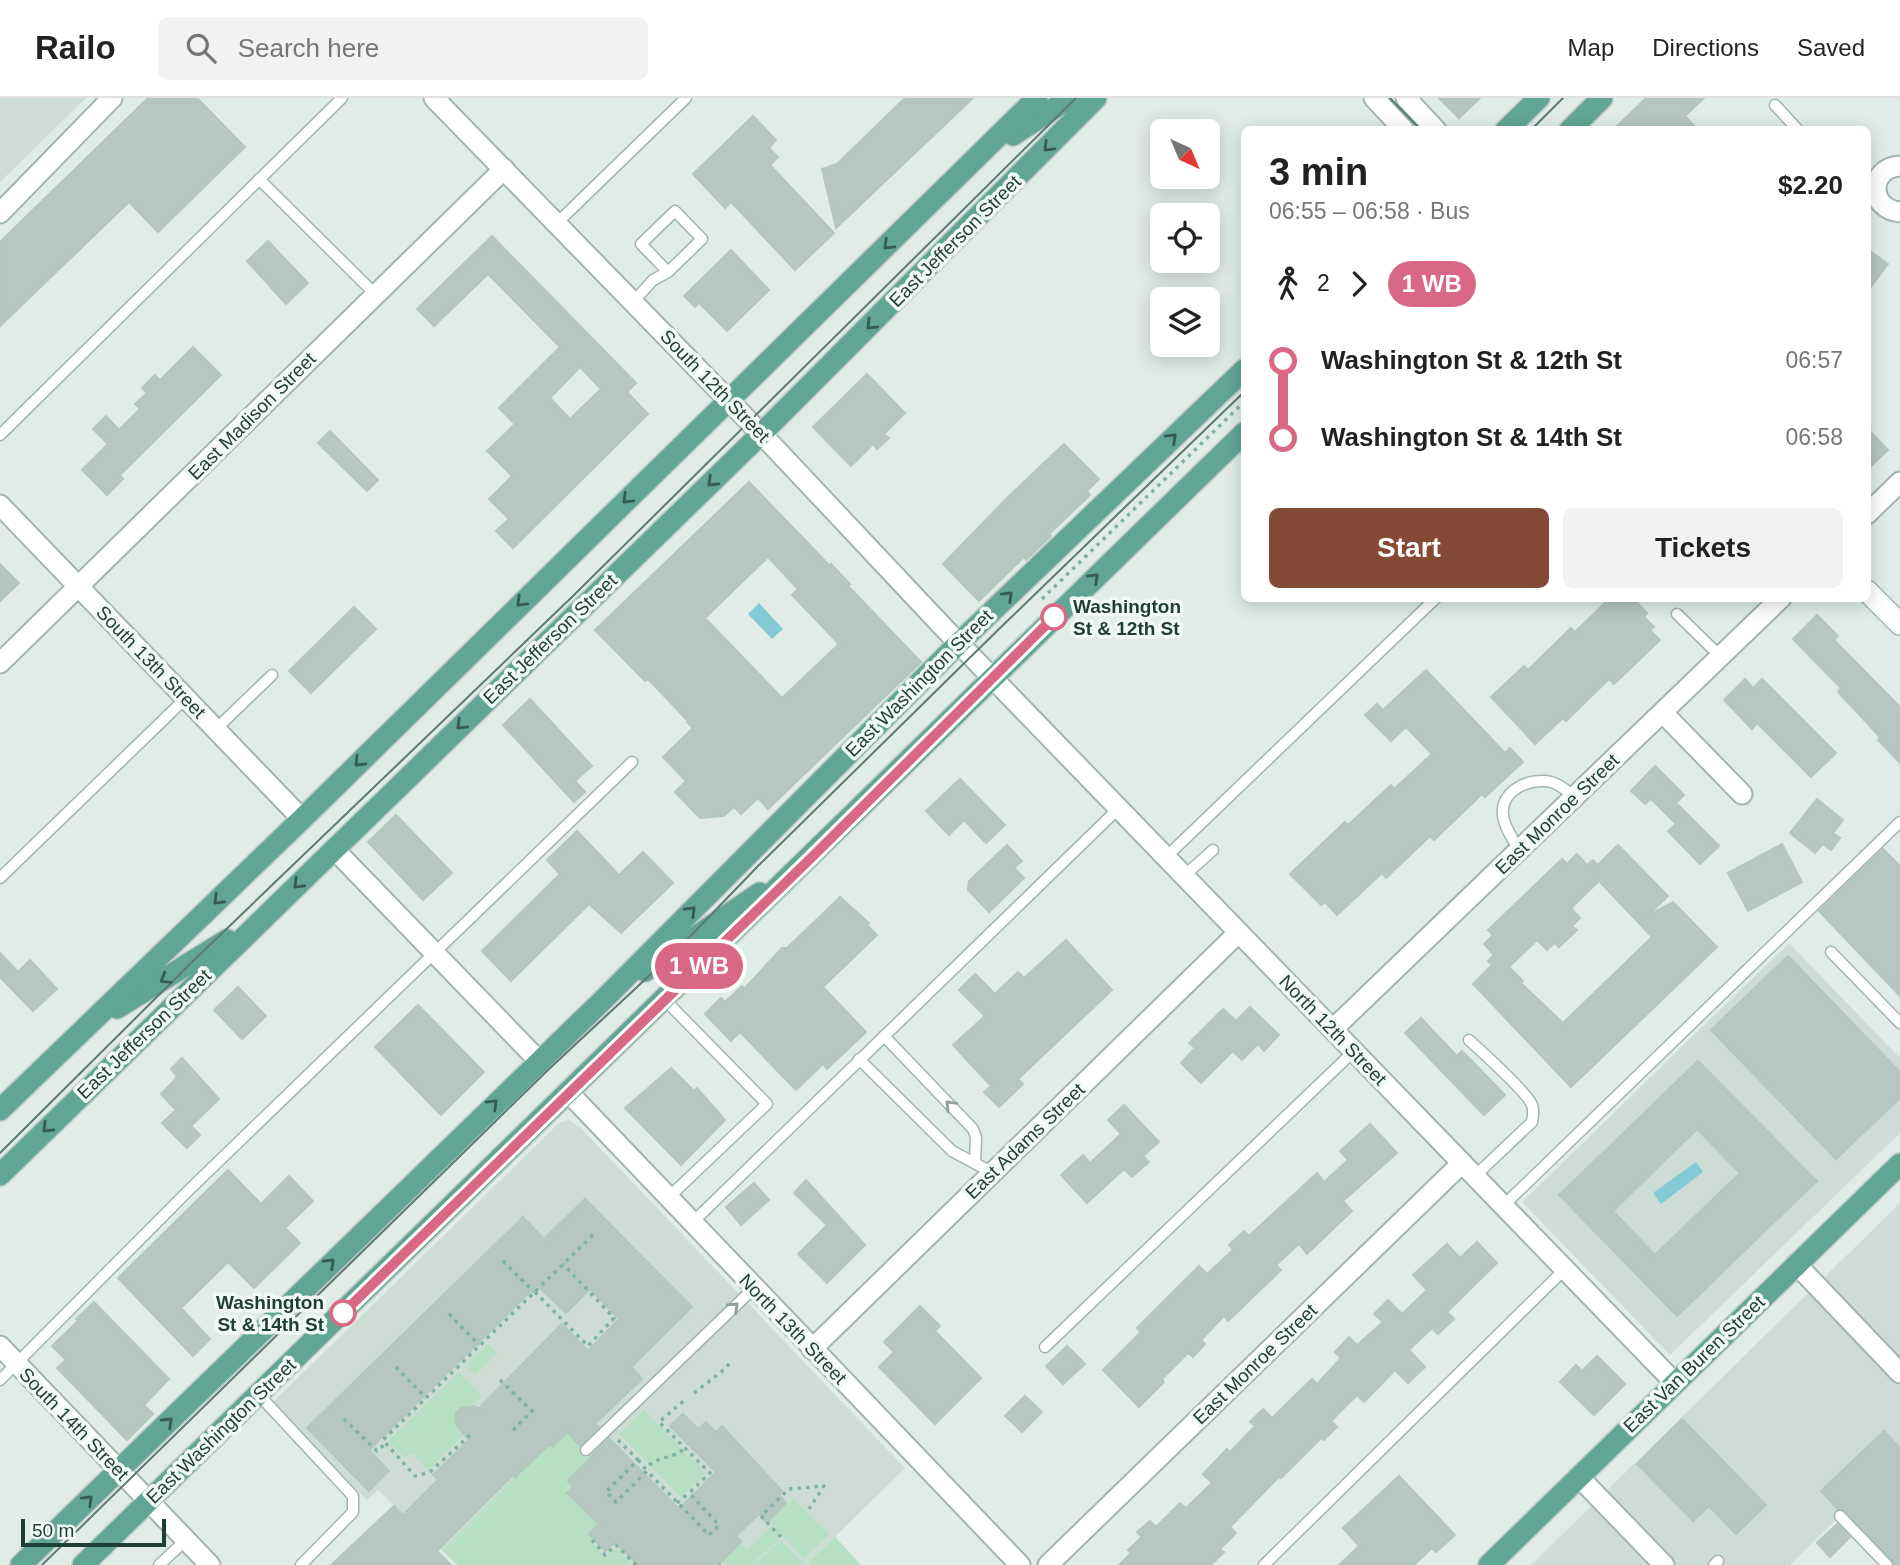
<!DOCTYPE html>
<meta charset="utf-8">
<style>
:root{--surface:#fff;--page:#f2f2f2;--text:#222;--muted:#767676;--line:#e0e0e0;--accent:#854a36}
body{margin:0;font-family:Helvetica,sans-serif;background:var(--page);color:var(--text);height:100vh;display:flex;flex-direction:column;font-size:26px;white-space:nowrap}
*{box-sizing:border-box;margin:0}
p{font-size:23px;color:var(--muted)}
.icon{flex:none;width:38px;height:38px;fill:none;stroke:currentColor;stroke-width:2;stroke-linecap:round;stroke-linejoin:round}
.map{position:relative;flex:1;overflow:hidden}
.sheet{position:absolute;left:1241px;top:28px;width:630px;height:476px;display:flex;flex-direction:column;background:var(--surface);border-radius:10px;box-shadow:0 4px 18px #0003}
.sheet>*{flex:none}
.badge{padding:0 14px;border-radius:23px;font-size:24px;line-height:46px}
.needle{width:46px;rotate:136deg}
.controls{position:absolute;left:1150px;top:21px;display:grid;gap:14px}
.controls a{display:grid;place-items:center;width:70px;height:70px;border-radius:10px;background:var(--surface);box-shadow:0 4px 18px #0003;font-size:35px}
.scale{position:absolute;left:21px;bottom:18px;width:145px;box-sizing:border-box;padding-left:7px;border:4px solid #1f3e36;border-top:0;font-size:19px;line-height:24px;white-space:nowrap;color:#1f3e36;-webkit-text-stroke:5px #f1f9f5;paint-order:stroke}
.map>.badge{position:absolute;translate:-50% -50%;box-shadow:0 0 0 4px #fff}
.legs{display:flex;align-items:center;gap:10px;height:77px;padding:0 28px;font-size:23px}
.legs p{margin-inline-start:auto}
.overview{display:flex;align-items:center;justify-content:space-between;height:119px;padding:0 28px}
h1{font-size:38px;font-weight:700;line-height:52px}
.primary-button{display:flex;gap:14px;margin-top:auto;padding:14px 28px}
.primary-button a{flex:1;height:80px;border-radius:10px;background:var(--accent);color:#fff;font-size:28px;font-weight:700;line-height:80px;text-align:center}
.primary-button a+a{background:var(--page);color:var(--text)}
ul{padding:0 28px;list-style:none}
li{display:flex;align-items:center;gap:24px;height:77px;font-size:26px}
li i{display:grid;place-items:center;width:10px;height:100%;margin:0 9px;background:currentColor}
li i::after{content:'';width:18px;height:18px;margin:-9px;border:5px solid;border-radius:50%;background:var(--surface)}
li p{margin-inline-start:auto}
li:first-child i{background:linear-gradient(#0000 50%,currentColor 0)}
li:last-child i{background:linear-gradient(currentColor 50%,#0000 0)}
header{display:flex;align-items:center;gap:42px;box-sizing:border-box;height:98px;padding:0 35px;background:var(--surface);border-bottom:2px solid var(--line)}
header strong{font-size:33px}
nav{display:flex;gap:38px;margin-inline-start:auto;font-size:24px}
.search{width:490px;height:63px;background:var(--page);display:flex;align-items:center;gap:18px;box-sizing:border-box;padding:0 24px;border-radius:10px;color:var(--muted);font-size:26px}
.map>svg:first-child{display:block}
</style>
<header>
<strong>Railo</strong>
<div class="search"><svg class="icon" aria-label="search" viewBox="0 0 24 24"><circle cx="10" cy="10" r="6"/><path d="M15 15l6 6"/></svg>Search here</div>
<nav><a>Map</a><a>Directions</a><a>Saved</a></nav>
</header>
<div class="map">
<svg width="1900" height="1467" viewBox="0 0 1900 1467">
<rect width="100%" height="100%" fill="#e0ede7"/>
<g fill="#cedcd6">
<path d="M0,0H86L0,84Z"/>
<path d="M1789,845L1900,960V1035L1670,1257L1522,1104Z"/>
<path d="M568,1022L579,1028L905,1370L835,1439L861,1467H457L378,1392L367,1402L271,1306L559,1025Z"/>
<path d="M1900,1105V1467H1887L1840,1418L1790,1467H1531Z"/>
</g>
<g fill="#b7e0c2">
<path d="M488,1246L497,1255L475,1277L465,1267Z"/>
<path d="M459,1274L482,1298C472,1309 465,1306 456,1315L457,1328L465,1336L428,1372L411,1355L405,1360L388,1343Z"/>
<path d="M644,1312L706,1375L681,1399L619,1336Z"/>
<path d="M533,1330L552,1349L567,1334L592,1358L568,1383L573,1388L567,1395L599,1426L589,1436L594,1447L606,1459L616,1450L633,1467H457L443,1452L536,1359Z"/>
<path d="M793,1400L829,1436L804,1461L782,1438L751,1467H726L722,1463L740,1445L747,1452L773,1426L770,1423Z"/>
<path d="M835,1439L861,1467H810L808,1465Z"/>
<path d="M781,1442L805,1467H754Z"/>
</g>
<g fill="#84c9d6">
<path d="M759,505L783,531L772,541L748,516Z"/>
<path d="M1696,1064L1703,1074L1661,1106L1653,1095Z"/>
</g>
<g fill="#b5c7c0" stroke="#b2c7be" stroke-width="2" fill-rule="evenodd">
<path d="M148,0H197L245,49L158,134L129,104L0,228V144Z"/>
<path d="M905,0H973L836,130L822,71L837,66Z"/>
<path d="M1439,0H1480L1459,20Z"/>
<path d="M1646,0H1704L1685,18L1698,32H1613Z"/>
<path d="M753,18L776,42L769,50L778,59L770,67L834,135L795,172L731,104L725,110L693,76Z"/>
<path d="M492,138L636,285L627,294L648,316L513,450L496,433L509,421L489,401L512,378L487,353L515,326L499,310L560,249L488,176L434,228L417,211ZM580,269L601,291L570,321L550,300Z"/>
<path d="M268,143L308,185L286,206L247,163Z"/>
<path d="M1867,151L1888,166L1867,194Z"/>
<path d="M731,152L769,192L727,233L699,205L695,209L684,198Z"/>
<path d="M193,249L221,277L120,377L123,381L107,397L82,372L108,346L93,331L106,318L119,332L140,311L135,306L147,295L142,290L155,277L160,282Z"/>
<path d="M867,276L905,315L884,336L889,340L877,351L873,346L851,368L813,329Z"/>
<path d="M1867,330L1888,352L1867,372Z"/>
<path d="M330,333L378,382L367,393L318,345Z"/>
<path d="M1064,346L1099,381L1087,393L1090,397L1049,436L1051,438L1026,462L1024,459L979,503L943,466L1008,399Z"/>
<path d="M749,384L830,468L831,466L850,486L848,488L921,564L768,711L758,700L741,716L734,709L724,718L700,720L675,694L686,683L663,659L693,630L687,624L688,623L648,581L645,583L595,532ZM768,459L798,491L792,497L839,546L782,600L705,520Z"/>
<path d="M0,466L19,485L0,503Z"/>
<path d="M1610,500H1633L1647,515L1644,519L1654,529L1650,532L1660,542L1614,586L1609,581L1566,623L1563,620L1535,646L1491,599L1524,568L1528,572L1571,530L1575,534Z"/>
<path d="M354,509L376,531L311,595L289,573Z"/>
<path d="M1817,517L1838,538L1834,542L1900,609V665L1878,642L1880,639L1838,594L1841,590L1793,541Z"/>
<path d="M1426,572L1505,655L1510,650L1523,664L1485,699L1482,696L1434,742L1430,738L1386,780L1382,775L1337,817L1325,804L1321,807L1290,776L1345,724L1348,727L1391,687L1394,691L1432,656L1406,629L1391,643L1365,617L1377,606L1383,612Z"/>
<path d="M1745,581L1753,590L1762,581L1836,655L1811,679L1757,625L1752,631L1724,602Z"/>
<path d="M530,601L592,668L575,683L585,694L574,704L503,627Z"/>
<path d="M1655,668L1684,697L1676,705L1719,748L1700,766L1668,733L1676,726L1651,701L1645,706L1631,693Z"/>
<path d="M960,681L1005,727L986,745L964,722L949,737L926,713Z"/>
<path d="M1817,701L1843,722L1833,735L1840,740L1831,752L1823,746L1815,755L1790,735Z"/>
<path d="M396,717L452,775L423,802L368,744Z"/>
<path d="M577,733L619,777L643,754L673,785L621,835L589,806L511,883L482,853L560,776L547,762Z"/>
<path d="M1782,746L1802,784L1748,813L1728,775Z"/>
<path d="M1007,747L1022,763L1014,770L1024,780L989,814L968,792L969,783Z"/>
<path d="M1618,747L1668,798L1647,818L1673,804L1717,849L1571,989L1473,886L1492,867L1488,863L1494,857L1484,846L1493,837L1488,832L1562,761L1567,766L1577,756L1587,767L1593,762L1598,767ZM1599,783L1652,839L1563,925L1521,885L1523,883L1509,869L1537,842L1547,852L1555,845L1559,849L1577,832L1572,828L1580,820L1571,810Z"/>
<path d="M1883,751L1900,768V898L1819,813Z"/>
<path d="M840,799L869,825L867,827L877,837L823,889L866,934L827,971L823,966L796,992L740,934L731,943L705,916L721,900L725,904L742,888L744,891L782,850H787Z"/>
<path d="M1066,842L1112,892L1018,981L1023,986L999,1009L984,994L991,988L953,947L985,918L959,892L975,876L995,896L1018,874L1024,880Z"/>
<path d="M0,855L18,874L30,862L57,891L33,913L0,879Z"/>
<path d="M1788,858L1900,974V1000L1836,1061L1711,932Z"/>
<path d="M238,889L266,918L242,941L214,912Z"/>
<path d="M418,907L484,974L441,1017L375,949Z"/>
<path d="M1250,909L1279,937L1264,953L1258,946L1242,962L1233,953L1201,985L1181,965L1195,950L1189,945L1223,911L1236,923Z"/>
<path d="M1421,920L1457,958L1462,953L1505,997L1484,1017L1405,935Z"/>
<path d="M182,960L219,1001L191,1028L200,1037L187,1050L162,1025L176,1012L161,996L174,983L177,978L171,971Z"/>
<path d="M1698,963L1817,1083L1677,1218L1559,1097ZM1697,1031L1740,1075L1655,1157L1613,1113Z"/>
<path d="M671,970L694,993L697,990L725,1022L681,1067L625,1010Z"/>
<path d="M1124,1007L1159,1044L1143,1058L1149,1064L1132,1079L1124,1071L1087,1105L1061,1077L1083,1057L1090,1065L1121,1036L1108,1022Z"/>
<path d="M1370,1026L1397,1055L1343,1103L1352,1113L1307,1156L1299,1146L1276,1167L1281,1172L1228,1223L1224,1218L1201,1242L1205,1246L1193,1259L1188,1255L1162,1281L1164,1284L1139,1309L1103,1272L1141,1234L1137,1230L1199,1168L1207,1176L1233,1152L1229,1147L1244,1133L1249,1138L1317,1075L1324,1084L1348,1062L1340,1053Z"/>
<path d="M228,1072L261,1106L289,1078L313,1103L285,1130L300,1145L254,1190L228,1164L181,1210L210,1241L193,1258L118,1180Z"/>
<path d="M806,1082L865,1147L827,1185L798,1156L827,1127L794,1095Z"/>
<path d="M754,1085L769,1102L741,1127L726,1109Z"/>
<path d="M585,1101L692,1209L631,1269L642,1281L595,1326L599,1329L580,1348L567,1334L552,1349L549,1347L515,1379L513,1377L437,1453L451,1467H331L394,1408L403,1417L438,1382L433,1377L469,1342L457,1328L455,1322L456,1315L461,1310L473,1308L479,1310L562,1226L588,1253L619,1221L590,1191L566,1215L537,1187L369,1352L389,1373L369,1393L307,1330L523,1119L544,1141Z"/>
<path d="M1477,1144L1497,1165L1447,1214L1454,1221L1438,1236L1432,1230L1409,1252L1425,1269L1408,1285L1395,1272L1364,1304L1357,1297L1331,1323L1337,1329L1324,1342L1321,1340L1281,1380L1279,1379L1230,1429L1236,1435L1220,1451L1224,1454L1211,1467H1119L1131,1455L1128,1452L1142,1439L1137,1434L1150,1423L1156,1429L1180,1405L1186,1410L1212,1385L1203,1376L1227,1351L1230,1354L1255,1328L1250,1324L1263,1311L1272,1320L1312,1281L1317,1286L1341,1260L1335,1254L1349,1239L1357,1247L1383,1224L1374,1216L1388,1202L1402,1216L1427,1192L1413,1177L1447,1146L1460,1160Z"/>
<path d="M94,1204L169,1281L144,1307L153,1316L127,1342L57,1270L66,1262L52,1248L78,1223L76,1221Z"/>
<path d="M920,1208L940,1228L935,1233L981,1280L935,1326L879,1269L894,1254L884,1244Z"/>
<path d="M1067,1248L1085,1266L1063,1286L1046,1268Z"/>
<path d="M1597,1258L1625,1286L1594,1317L1560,1284L1576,1267L1582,1273Z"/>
<path d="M1025,1298L1042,1314L1022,1334L1005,1318Z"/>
<path d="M683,1316L698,1331L706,1324L716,1334L722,1328L782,1393L779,1396L786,1405L767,1425L759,1416L736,1438L741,1444L718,1467H638L615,1444L605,1453L589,1436L599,1426L567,1395L573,1389L568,1383L609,1340L679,1411L716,1374L670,1328Z"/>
<path d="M1682,1321L1766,1407L1736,1436L1709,1408L1693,1423L1637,1366Z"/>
<path d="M1884,1333L1900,1350V1467H1894L1892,1462L1845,1413L1838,1411L1821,1393Z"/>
<path d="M1399,1378L1455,1437L1436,1454L1432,1450L1414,1467H1339L1359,1448L1343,1430Z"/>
<path d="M1837,1426L1850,1439L1830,1459L1817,1445Z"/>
</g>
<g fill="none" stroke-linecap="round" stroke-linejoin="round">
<g stroke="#a2b5ae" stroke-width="13">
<g id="lane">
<path d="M1775,7L1798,32"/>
<path d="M259,81L375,196"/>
<path d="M557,125L686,0"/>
<path d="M633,204L653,182L668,174L702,141L675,113L641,146L668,174"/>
<path d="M0,337L342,0"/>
<path d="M1677,516L1721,559"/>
<path d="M216,631L272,577"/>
<path d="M1519,752C1513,741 1504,729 1503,717C1500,692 1531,679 1551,684C1560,686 1568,694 1575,699"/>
<path d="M1166,759L1436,500"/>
<path d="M1184,778L1213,752"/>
<path d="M0,780L186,600"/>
<path d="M1831,854L1900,925"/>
<path d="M664,901L767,1006L669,1099"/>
<path d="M884,938L973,1031L976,1039L975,1065"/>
<path d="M1469,942C1482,954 1527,994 1532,1007C1534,1012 1533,1019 1532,1024L1475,1078"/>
<path d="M859,961L952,1053L993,1075"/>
<path d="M1503,1108L1900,724"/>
<path d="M693,1124L1119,710"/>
<path d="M1045,1249L1354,953"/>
<path d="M0,1282L190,1091L632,664"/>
<path d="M259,1297L353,1398V1414L301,1467"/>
<path d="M586,1352L754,1190"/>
<path d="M1840,1418L1887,1467"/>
<path d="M159,1467L186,1442"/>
<path d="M1264,1467L1565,1171"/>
<path d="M1714,1467L1718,1463"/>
</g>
</g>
<g stroke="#a2b5ae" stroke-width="23">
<g id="street">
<path d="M434,0L772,347L945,531L1674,1284"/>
<path d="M1374,0L1404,32"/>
<path d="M1406,0L1436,32"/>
<path d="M1900,68C1868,70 1868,111 1900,114"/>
<path d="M0,115L112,0"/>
<path d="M0,407L302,721"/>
<path d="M1867,416L1900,384"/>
<path d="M0,565L504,71"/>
<path d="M1663,615L1742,696"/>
<path d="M334,751L538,962"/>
<path d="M1333,931L1781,500"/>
<path d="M568,994L1020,1467"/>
<path d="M1796,1166L1900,1275"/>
<path d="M0,1248L210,1467"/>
<path d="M812,1251L1238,835"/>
<path d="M1579,1379L1664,1467"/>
<path d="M1048,1467L1462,1065"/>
</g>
</g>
<g stroke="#9eb9b0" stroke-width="24">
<path id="secondary" d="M1867,493L1900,526"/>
</g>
<g stroke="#c0c9c7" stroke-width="24">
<g id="primary">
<path d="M1506,32L1539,0"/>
<path d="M1570,32L1602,0"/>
<path d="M1013,37L1070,0"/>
<path d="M645,873L760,795"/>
<path d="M117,910L227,842"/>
<path d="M0,1012L302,721L1037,0"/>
<path d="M0,1077L761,336L1096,0"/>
<path d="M21,1467L600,905L959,545L1244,272"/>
<path d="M83,1467L1244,335"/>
<path d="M1489,1467L1900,1066"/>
</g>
</g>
<g stroke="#7eb3a3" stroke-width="3.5" stroke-dasharray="3.5 5" stroke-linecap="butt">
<path d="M1042,501L1244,304"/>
<path d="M503,1163L534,1194"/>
<path d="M535,1194L588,1248L614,1220L563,1166"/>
<path d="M449,1216L479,1247"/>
<path d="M396,1269L426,1300"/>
<path d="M500,1282L532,1313L513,1332"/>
<path d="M694,1295L720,1275L731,1264"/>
<path d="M344,1321L377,1353L385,1346"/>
<path d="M470,1337L430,1374L415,1378L383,1342L595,1135"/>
<path d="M618,1342L638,1362L606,1394L616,1404L647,1373L709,1437L719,1427L689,1395L710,1375L659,1324L686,1301"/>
<path d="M638,1362L647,1373"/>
<path d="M649,1367C662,1357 671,1362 685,1350"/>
<path d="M677,1405L689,1395"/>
<path d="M781,1439L761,1418L789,1391L824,1388L809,1411"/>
<path d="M592,1442L605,1457L616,1447L636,1467"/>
<path d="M719,1466L720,1467"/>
</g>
<use href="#lane" stroke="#fff" stroke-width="10"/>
<use href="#street" stroke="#fff" stroke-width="19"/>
<use href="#secondary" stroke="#fff" stroke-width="21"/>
<use href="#primary" stroke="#61a695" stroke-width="21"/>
<g stroke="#5a7a72" stroke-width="2">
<path d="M1390,0L1421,32"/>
<path d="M1531,32L1563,0"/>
<path d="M0,1055L191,865L573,498L1076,0"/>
<path d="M42,1467L548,972L680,849L759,767L997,533L1244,294"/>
</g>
</g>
<defs><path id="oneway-chevron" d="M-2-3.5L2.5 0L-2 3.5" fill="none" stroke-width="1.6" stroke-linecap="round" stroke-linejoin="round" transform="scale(1.75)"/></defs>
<g stroke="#335d52">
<use href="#oneway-chevron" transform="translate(1048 49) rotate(135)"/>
<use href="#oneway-chevron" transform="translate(888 147) rotate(136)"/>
<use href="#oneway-chevron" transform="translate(871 227) rotate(135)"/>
<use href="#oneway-chevron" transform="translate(1172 340) rotate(-44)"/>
<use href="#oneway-chevron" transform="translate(712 384) rotate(136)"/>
<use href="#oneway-chevron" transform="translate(627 401) rotate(136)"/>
<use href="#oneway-chevron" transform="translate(1094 480) rotate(-44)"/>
<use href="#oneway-chevron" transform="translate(1008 498) rotate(-44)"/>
<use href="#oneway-chevron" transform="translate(521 504) rotate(135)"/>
<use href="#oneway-chevron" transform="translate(461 627) rotate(136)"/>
<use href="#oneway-chevron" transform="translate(359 664) rotate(135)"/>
<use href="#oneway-chevron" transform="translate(298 786) rotate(136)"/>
<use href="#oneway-chevron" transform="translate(218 802) rotate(136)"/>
<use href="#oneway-chevron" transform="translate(691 813) rotate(-45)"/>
<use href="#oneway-chevron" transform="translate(165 881) rotate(148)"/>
<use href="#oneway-chevron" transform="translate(493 1006) rotate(-45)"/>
<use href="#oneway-chevron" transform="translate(47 1030) rotate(135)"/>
<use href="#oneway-chevron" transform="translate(330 1165) rotate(-44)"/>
<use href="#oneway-chevron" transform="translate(168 1324) rotate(-44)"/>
<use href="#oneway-chevron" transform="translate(88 1402) rotate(-44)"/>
</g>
<g stroke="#8f9e9a">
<use href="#oneway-chevron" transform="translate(950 1007) rotate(-134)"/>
<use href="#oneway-chevron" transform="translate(734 1209) rotate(-43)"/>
</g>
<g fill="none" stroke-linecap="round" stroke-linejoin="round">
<g stroke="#fff" stroke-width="16">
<path id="line-1" d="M343,1215L811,760L1054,519"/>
</g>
<use href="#line-1" stroke="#d96885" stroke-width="10"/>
</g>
<g fill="#fff" stroke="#d96885" stroke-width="3.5">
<circle cx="1054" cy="519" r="12"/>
<circle cx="343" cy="1215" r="12"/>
</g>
<g text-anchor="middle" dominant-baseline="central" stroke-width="7" stroke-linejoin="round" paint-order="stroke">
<g font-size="19" fill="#1f3e36" stroke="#f1f9f5">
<text transform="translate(955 143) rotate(-45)">East Jefferson Street</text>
<text transform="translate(715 288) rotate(46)">South 12th Street</text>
<text transform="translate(252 318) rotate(-45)">East Madison Street</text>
<text transform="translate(550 541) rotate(-44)">East Jefferson Street</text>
<text transform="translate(151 564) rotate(46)">South 13th Street</text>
<text transform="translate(919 585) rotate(-45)">East Washington Street</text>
<text transform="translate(1557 716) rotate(-44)">East Monroe Street</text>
<text transform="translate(1333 932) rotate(46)">North 12th Street</text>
<text transform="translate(144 936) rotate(-44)">East Jefferson Street</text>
<text transform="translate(1025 1043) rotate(-44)">East Adams Street</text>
<text transform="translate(793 1231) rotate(46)">North 13th Street</text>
<text transform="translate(1255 1266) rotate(-44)">East Monroe Street</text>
<text transform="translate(1694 1266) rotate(-44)">East Van Buren Street</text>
<text transform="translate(74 1326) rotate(46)">South 14th Street</text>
<text transform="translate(221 1333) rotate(-44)">East Washington Street</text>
</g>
<g font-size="19" font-weight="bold" fill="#1f3e36" stroke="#f1f9f5" text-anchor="start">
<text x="1073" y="508">Washington<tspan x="1073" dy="22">St &amp; 12th St</tspan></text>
<text x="324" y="1204" text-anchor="end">Washington<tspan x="324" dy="22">St &amp; 14th St</tspan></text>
</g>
</g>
</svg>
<div class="controls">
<a><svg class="needle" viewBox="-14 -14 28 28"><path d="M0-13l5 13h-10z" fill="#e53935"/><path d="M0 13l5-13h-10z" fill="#767676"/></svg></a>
<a><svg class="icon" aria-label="locate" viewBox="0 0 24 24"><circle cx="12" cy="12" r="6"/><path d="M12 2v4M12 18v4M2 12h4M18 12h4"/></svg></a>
<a><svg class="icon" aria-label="layers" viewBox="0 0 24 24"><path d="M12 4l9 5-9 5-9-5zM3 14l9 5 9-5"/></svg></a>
</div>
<div class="scale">50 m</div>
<b class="badge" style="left:699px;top:868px;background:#d96885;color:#fff">1 WB</b>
<section class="sheet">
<div class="overview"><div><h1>3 min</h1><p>06:55 – 06:58 · Bus</p></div><b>$2.20</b></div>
<div class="legs"><svg class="icon" aria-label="walk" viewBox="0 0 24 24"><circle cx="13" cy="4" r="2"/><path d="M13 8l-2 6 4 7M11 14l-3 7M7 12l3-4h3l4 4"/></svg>2<svg class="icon" aria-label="forward" viewBox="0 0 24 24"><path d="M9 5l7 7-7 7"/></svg><b class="badge" style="background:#d96885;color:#fff">1 WB</b></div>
<ul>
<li><i style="color:#d96885"></i><b>Washington St &amp; 12th St</b><p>06:57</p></li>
<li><i style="color:#d96885"></i><b>Washington St &amp; 14th St</b><p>06:58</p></li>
</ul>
<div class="primary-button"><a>Start</a><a>Tickets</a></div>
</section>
</div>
